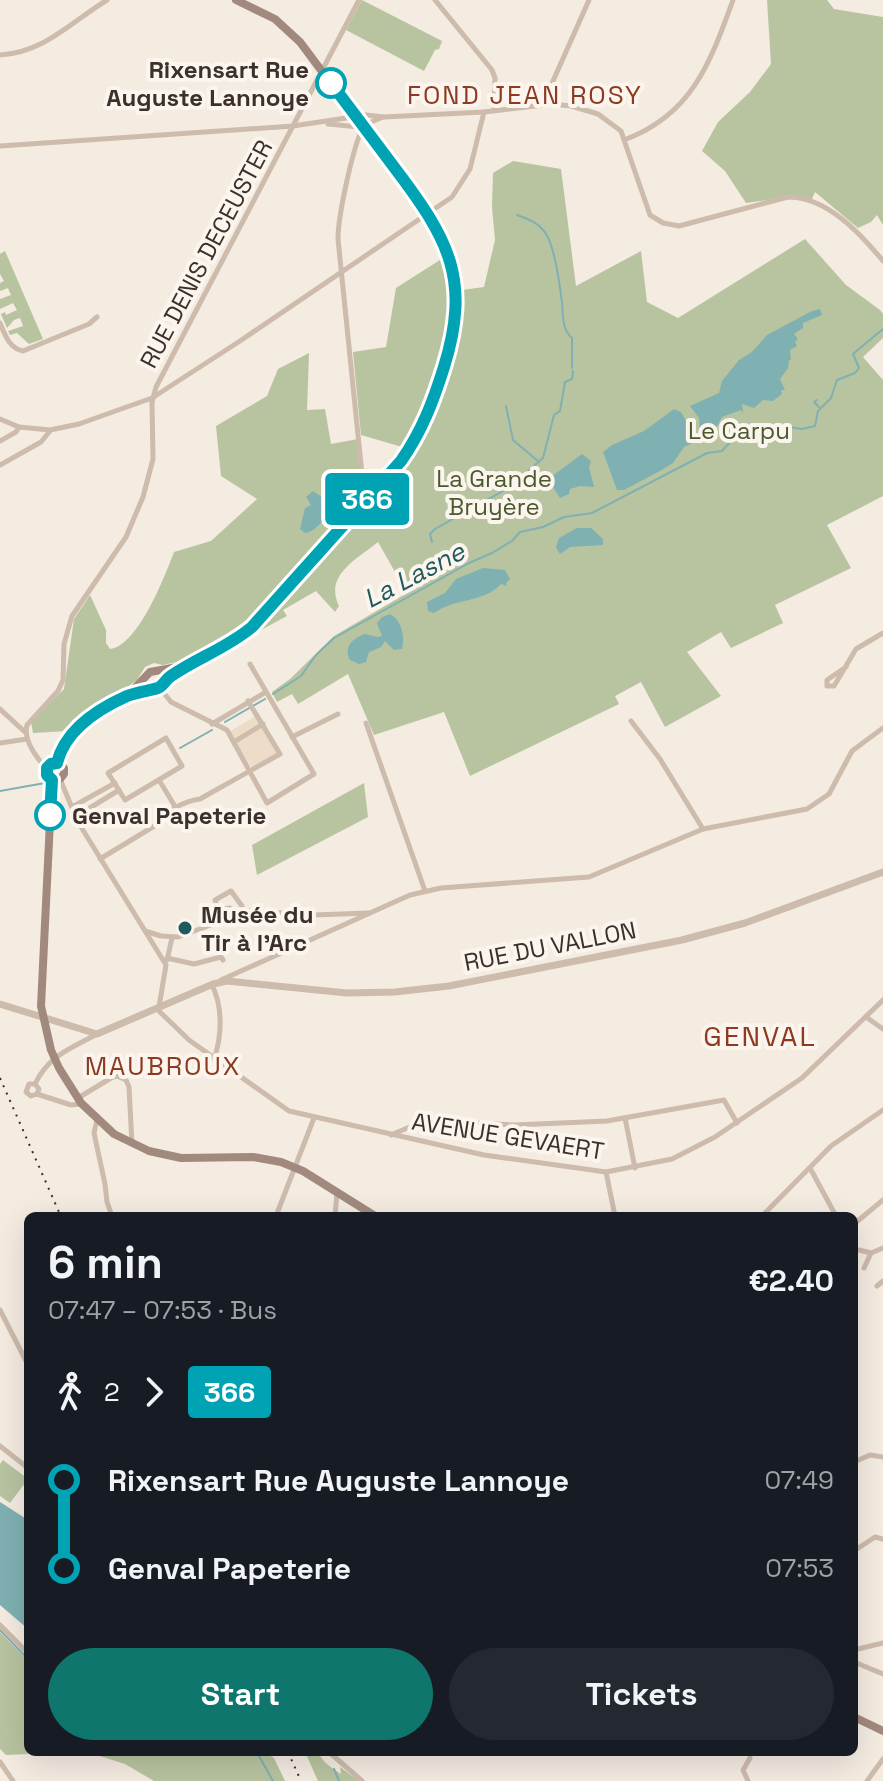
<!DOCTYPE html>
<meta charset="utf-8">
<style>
:root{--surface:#171b24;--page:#242831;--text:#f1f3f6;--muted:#9ea1a6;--accent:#0f766e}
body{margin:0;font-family:"Space Grotesk",sans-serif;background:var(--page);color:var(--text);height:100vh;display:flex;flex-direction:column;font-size:30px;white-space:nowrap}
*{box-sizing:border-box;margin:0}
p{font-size:26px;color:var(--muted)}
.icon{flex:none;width:44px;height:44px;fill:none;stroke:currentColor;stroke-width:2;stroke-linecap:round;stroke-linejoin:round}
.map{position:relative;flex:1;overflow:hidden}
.details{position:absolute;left:24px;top:1212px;width:834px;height:544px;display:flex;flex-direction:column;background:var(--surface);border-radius:12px;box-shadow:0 8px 32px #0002}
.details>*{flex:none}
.badge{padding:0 16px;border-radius:6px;font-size:28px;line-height:52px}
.map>.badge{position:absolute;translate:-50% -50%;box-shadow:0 0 0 4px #fff}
.legs{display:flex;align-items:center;gap:12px;height:88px;padding:0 24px;font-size:26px}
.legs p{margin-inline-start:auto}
.head{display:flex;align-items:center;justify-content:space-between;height:136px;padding:0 24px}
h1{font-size:44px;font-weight:700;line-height:60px}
.button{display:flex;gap:16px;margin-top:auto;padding:16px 24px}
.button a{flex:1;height:92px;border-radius:48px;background:var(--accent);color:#fff;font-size:32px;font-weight:700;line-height:92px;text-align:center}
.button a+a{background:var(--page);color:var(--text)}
ul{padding:0 24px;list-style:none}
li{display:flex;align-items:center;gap:28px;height:88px;font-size:30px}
li i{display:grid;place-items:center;width:12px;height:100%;margin:0 10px;background:currentColor}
li i::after{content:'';width:20px;height:20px;margin:-10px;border:6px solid;border-radius:50%;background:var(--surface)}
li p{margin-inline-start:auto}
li:first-child i{background:linear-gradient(#0000 50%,currentColor 0)}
li:last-child i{background:linear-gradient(currentColor 50%,#0000 0)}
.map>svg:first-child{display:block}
</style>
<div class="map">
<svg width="883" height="1781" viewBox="0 0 883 1781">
<rect width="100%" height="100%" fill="#f4ebe1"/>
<g fill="#b8c4a0">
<path d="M362,0L442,41L439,49L435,50L424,71L346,30Z"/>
<path d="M767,0H827L834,9L883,17V225L877,215L871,222L858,228L815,192L811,201L781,198L746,203L725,171L702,151L718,122L750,92L771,64Z"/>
<path d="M513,161L561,169L576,286L641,251L647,302L678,318L805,239L846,285L880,310L883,314V338L863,357L883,380V496L827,525L851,568L775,605L783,623L731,648L721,632L687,652L721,696L665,727L641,682L615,696L619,704L470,776L444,712L374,735L348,674L298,704L292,694L277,702L272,692L290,679L334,636L407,593L378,542C356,560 324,575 339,606L335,612L316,591L283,610L287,616L259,631L249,624L218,646L177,662L163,665L154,663L145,667L137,680L67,731L33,733L31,722L64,689L74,619L90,595L106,630V643L110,649C138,646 165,576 174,552L211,541L257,499L221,476L216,426L267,396L278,369L309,353L307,410L325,409L331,444L358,439L362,474L371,494L409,449L361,435L353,352L386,347L396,288L454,251L462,290L484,287L495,240L492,207L493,173Z"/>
<path d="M5,251L43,339L29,344L17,333L10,335L8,331L23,326L20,318L14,320L7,328L1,314L5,312L6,315L17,310L13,303L0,309V299L11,295L8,288L0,291V283L4,281L0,274V254Z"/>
<path d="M364,783L368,817L257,875L252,845Z"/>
<path d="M3,1460L28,1479L10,1503L0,1496V1464Z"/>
<path d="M0,1632L28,1661V1752H74L6,1755L0,1749Z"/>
<path d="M87,1752H264L274,1758L285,1781H154L125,1764Z"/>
<path d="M305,1752H318C323,1763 331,1767 341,1774L340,1767L359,1781H318Z"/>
</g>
<path fill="#ecdcc8" d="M259,714L283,755L254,771L229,732Z"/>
<g fill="#7fb0b2">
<path d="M820,309L822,315L803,323V328L794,334L798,339L795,342L797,346L790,350L791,360H789L788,368L780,379L785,390H781L782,394L773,401L763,400L754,408L742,404L743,414L741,410L722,417L717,426L709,434L700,433L699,418L690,406L719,393L722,381L739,360L752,352L767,335L812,311Z"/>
<path d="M674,409L681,412L686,421L692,440L691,444L684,447L673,463L660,471L624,490H617L603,452L612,445L644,431Z"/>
<path d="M582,454L591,461L589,467L594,487L580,486L570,489L569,494L560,498L548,479Z"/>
<path d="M313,491L326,500L330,509C324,519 316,532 305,533L300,529L305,508L311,505L306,497Z"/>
<path d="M577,528H591L603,539V545L570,547L560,554L556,547L559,538Z"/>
<path d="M483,568L505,570L510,579L506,583L507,586L501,584C484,603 454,598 434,613L428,611L427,602L445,593L456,579Z"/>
<path d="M390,614C402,621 405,636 402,649L394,650L385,641L381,647L369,652L366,662L359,664L350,660C343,647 353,638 365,634L378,637L382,636L377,623L382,617Z"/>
<path d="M0,1502L28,1520V1629L0,1605Z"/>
</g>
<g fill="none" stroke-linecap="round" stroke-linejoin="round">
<g stroke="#7fb0b2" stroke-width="2">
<path d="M517,215C528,219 537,222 544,231C555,244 560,286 562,303C563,315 562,330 572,338V368"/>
<path d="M817,400L814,402L819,407"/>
<path d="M506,406L513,440L539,462"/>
<path d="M432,542L430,534L435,529L510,487L543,458L554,415L560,411L565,382L572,379L573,371"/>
<path d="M273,694L301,676L316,655L334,638L469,563L492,553L512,541L520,532L543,527L564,517L592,513L707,453L722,451C740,430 743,435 769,436L782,426L802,429L815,426L818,411L831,398L837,380L855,373L859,368L853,354L883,329"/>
<path d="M225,722L265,699"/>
<path d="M180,748L212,730"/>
<path d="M0,791L45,783"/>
<path d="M0,1630L28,1659"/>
<path d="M253,1752L259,1756L273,1781"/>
<path d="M334,1769L339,1781"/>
</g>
<g stroke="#cdbbac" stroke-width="5">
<path d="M435,0L492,70L495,78L494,111"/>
<path d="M733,0C710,63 692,115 624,140L650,215L663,223L679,226L788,197C827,197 860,233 883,261"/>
<path d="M0,55C45,52 71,22 107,0"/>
<path d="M545,105L549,90L589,0"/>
<path d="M328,124L359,127L383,117"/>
<path d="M363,127C353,147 338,215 338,239L362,474L371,494"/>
<path d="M0,146L293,126L366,115L384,117L484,112L552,104L571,106L598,114L621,131L624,140"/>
<path d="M0,323C5,335 9,348 23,351L89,324L97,317"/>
<path d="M0,419L19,427L50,430L79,424L152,398L240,341L452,197L470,169L484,112"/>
<path d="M0,441L16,432L19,427"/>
<path d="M0,465L41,442L50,431"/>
<path d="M846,667L827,680V686H834L856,649L883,633"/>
<path d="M159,687L171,702L227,730L267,803L314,774L250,664"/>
<path d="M0,709L25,732"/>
<path d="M631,721L660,759L703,829"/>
<path d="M366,723L425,891"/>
<path d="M212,724L266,692"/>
<path d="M292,737L338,714"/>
<path d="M166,738L182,766L125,800L108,773Z"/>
<path d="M234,742L263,724"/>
<path d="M0,743L27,739"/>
<path d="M46,768C36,757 23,740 27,725L58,691L63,680L64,644L72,616L126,537L143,497L153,459L152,402L156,387L359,0"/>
<path d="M60,779L78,822L166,965L159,1007"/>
<path d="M159,780L176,808"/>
<path d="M72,807L115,783"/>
<path d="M75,817L119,790"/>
<path d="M100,859L156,825C164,811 185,801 200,799L280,754L248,701"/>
<path d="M233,915L230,908L218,910L215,900L231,891L242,906"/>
<path d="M145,931L161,936L178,937L249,911L313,915L369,913"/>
<path d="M167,958L194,964L221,957L223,960"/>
<path d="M167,960L172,938"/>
<path d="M221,980L410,895L441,888L589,877L703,829L807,809L829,794L852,751L883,728"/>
<path d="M212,985C223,1007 222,1036 214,1059"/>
<path d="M157,1009L189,1040L289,1111L484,1155L606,1172L672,1159L715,1137L802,1078L883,1000"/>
<path d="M866,1017L883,1029"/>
<path d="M35,1084H29L26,1092L31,1096L37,1094"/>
<path d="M37,1094L39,1089L35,1084C49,1055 70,1049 97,1034"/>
<path d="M37,1094L71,1105L81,1104"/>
<path d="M78,1098L111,1078L117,1076L126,1080L129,1087L132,1144"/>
<path d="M625,1118L635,1168"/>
<path d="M97,1120L94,1133L105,1184L107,1202L112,1216"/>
<path d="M391,1135L426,1120L514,1125L607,1121L724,1100L737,1123"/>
<path d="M810,1168L836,1216"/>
<path d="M606,1172L615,1216"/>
<path d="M276,1216L314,1118"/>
<path d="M335,1216L337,1193"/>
<path d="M762,1216L831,1146L883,1110"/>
<path d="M854,1224L883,1200"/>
<path d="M859,1250L871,1253"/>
<path d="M864,1268L871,1253L883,1248"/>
<path d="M877,1286L883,1281"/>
<path d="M0,1310L28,1365"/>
<path d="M0,1446L28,1468"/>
<path d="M854,1462L870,1455L883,1457"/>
<path d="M854,1551L875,1537L883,1539"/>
<path d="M0,1625L28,1653"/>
<path d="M854,1650L883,1643"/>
<path d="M854,1662L883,1674"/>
<path d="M329,1752L362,1781"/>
<path d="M0,1762L13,1781"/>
<path d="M748,1781L743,1770L750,1758"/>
<path d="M867,1781L883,1759"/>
</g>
<path stroke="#cdbbac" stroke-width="7" d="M0,1004L97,1034L213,984L227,981L347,993L395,992L449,986L682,940L745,923L883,872"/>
<g stroke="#a18a7d" stroke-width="8">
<path d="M131,692L150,672L183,666"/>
<path d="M57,763L69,737L85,721L127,696L159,687L170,676L226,647L252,627L401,461L413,444L429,414L454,329L456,289L453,270L443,238L433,220L300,42L275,19L236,0"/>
<path d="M52,780L41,1006L51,1050L59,1068L81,1103L114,1134L149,1151L181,1158L253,1157L281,1162L303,1171L375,1216"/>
<path d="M52,780L60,779L64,774V768L57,763"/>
<path d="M52,780L47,775V768L51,764L57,763"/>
<path d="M854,1717L883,1731"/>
</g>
<g stroke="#3b302b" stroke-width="2" stroke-dasharray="2 6" stroke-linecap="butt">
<path d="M0,1078L59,1212"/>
<path d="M288,1752L301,1781"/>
</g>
</g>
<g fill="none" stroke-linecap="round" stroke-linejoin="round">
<g stroke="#fff" stroke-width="18">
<path id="line-1" d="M50,815L52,780L47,775V768L51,764L57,763C65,730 98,709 127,696C137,692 148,691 158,688C163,686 166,679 171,676C197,658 227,648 252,627L401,461C422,431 433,402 444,367C471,280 449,240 397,171C375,142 353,112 331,83"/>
</g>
<use href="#line-1" stroke="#00a3b4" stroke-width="12"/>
</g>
<g fill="#fff" stroke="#00a3b4" stroke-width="4">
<circle cx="331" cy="83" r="14"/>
<circle cx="50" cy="815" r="14"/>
</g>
<circle fill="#1f5a5e" stroke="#fbf5ee" stroke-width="3" cx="185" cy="928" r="8"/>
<g text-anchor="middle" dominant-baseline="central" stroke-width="8" stroke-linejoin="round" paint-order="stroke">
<g font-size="24" font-weight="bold" fill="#3b302b" stroke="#fbf5ee" text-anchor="end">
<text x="309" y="69">Rixensart Rue<tspan x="309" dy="28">Auguste Lannoye</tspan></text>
<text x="72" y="815" text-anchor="start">Genval Papeterie</text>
</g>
<g font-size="24" fill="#3b302b" stroke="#fbf5ee">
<text transform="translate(206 254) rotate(-62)">RUE DENIS DECEUSTER</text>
<text transform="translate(550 946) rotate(-11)">RUE DU VALLON</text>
<text transform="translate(508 1136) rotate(9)">AVENUE GEVAERT</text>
</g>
<g font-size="24" fill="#4a5a2e" stroke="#fbf5ee">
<text x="739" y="430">Le Carpu</text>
<text x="494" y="478">La Grande<tspan x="494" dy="28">Bruyère</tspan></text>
</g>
<g font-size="24" font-weight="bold" fill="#3b302b" stroke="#fbf5ee" text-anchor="start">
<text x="201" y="914">Musée du<tspan x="201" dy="28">Tir à l'Arc</tspan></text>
</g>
<g font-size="26" letter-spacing="2" fill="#8c3b22" stroke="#fbf5ee">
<text x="525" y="95">FOND JEAN ROSY</text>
<text x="163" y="1066">MAUBROUX</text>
</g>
<g font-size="26" font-style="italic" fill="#1f5a5e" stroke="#fbf5ee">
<text transform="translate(414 575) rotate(-28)">La Lasne</text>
</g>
<g font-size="28" letter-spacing="2" fill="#8c3b22" stroke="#fbf5ee">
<text x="760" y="1036">GENVAL</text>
</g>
</g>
</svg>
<b class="badge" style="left:367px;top:499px;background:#00a3b4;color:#fff">366</b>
<section class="details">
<div class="head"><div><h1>6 min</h1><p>07:47 – 07:53 · Bus</p></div><b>€2.40</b></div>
<div class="legs"><svg class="icon" aria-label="walk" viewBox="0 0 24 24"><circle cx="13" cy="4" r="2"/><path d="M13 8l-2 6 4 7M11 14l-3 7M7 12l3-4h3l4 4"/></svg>2<svg class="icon" aria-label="forward" viewBox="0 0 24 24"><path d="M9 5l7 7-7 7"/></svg><b class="badge" style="background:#00a3b4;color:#fff">366</b></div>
<ul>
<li><i style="color:#00a3b4"></i><b>Rixensart Rue Auguste Lannoye</b><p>07:49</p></li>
<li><i style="color:#00a3b4"></i><b>Genval Papeterie</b><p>07:53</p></li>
</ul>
<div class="button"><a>Start</a><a>Tickets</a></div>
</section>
</div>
